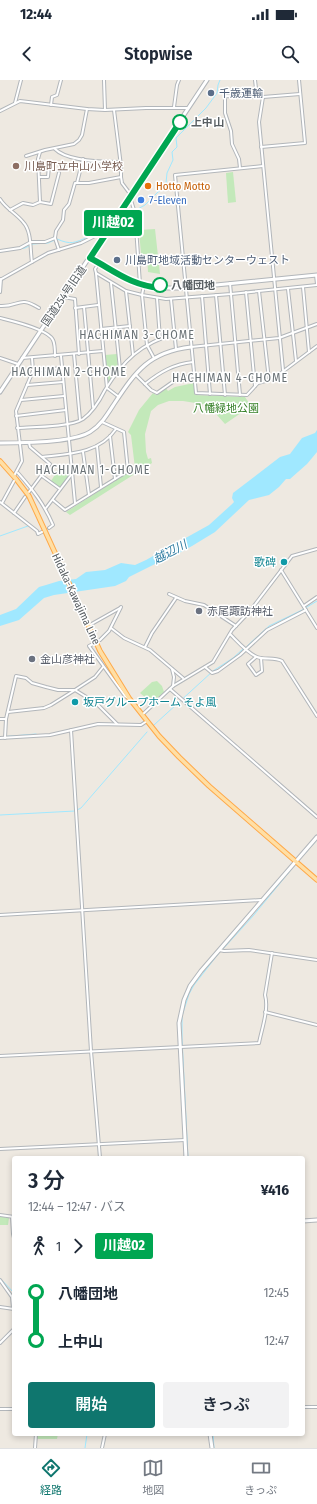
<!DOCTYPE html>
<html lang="ja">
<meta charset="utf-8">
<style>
:root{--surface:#fff;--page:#f2f2f3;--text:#1f2937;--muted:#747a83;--line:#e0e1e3;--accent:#0f766e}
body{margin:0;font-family:"Fira Sans Condensed","Noto Sans JP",sans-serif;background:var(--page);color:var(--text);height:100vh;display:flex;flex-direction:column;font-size:15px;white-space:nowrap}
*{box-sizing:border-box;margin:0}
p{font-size:13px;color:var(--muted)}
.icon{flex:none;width:22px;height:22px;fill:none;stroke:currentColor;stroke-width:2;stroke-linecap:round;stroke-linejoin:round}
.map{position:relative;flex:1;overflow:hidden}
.drawer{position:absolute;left:12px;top:1076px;width:293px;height:280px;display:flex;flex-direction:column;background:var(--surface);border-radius:4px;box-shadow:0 2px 6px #0003}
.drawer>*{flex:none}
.badge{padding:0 8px;border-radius:3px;font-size:14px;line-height:26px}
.map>.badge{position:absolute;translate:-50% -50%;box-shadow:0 0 0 2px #fff}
.legs{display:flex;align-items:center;gap:6px;height:44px;padding:0 16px;font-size:13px}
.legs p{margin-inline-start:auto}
.overview{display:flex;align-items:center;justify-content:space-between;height:68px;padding:0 16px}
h1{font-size:22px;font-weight:600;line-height:30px}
.button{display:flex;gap:8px;margin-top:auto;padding:8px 16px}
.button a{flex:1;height:46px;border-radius:4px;background:var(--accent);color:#fff;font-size:16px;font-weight:600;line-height:46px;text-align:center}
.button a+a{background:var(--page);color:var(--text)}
ul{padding:0 16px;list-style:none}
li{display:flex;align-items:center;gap:14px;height:48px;font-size:15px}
li i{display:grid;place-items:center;width:6px;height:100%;margin:0 5px;background:currentColor}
li i::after{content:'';width:10px;height:10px;margin:-5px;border:3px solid;border-radius:50%;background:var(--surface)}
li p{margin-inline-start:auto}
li:first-child i{background:linear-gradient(#0000 50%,currentColor 0)}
li:last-child i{background:linear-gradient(currentColor 50%,#0000 0)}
.status{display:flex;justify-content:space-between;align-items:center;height:28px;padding:0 20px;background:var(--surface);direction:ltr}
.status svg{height:11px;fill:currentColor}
header{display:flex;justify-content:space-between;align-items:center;height:52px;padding:0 16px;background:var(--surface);font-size:18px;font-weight:600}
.tabs{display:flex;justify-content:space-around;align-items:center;height:56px;border-top:1px solid var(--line);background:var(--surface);font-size:11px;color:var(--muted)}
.tabs a{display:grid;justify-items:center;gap:2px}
.tabs .active{color:var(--accent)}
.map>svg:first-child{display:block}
</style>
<div class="status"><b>12:44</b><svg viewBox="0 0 49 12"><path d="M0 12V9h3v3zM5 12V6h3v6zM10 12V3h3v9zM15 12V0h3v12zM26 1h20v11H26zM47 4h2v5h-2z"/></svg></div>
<header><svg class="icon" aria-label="back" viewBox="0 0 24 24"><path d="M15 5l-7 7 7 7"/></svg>Stopwise<svg class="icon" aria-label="search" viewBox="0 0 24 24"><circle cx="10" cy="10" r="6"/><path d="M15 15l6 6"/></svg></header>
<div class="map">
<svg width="317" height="1368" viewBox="0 0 317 1368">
<rect width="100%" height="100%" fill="#eee9e1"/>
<g fill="#c3e9ba">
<path d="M233,92L236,122L228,123L226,93Z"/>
<path d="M155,149L160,194L148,192L147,174H141L139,150Z"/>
<path d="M117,274L118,289L109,302L107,301L105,275Z"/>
<path d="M194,303L195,315L245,317L251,326L225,344L208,325L183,321H169L158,325L151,331L145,354L146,372L148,379L151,378L152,383L70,435L66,432L135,388L131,355L128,352L139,330L153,313L156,315L165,307L168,311L175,307Z"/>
<path d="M69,389L70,394L61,407H59L51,401L58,390Z"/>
<path d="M157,601L162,606L164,612L152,623L140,613L152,602Z"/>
<path d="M0,1136L9,1138L8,1145H0Z"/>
<path d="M37,1354H58L57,1359H37Z"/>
</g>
<path fill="#a0e8ff" d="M317,350V372L307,384L290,399H286L279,407L269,415L249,420L215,452L192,466L161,483L155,484L129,497L126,501L115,506L54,515L44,518L19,540L0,546V535L16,529L39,507L46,505L59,501L76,499L86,492L105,490L121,483L135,485L146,480L209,445L231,425L234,422L232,418L233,413L280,377L290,374L302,358L315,353Z"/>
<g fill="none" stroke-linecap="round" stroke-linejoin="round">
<g stroke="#a0e8ff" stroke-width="1">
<path d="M118,137L125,136L145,125L158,112L163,109L166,103L167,93L173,80L172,72L177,67L176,58L206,28L217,13L218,5L220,0"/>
<path d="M0,172L25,168L33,164L48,163L57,159C71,165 74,163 88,157L87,151L90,145L115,137"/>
<path d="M0,456L28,446"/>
<path d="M247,566L269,546L302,530L317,521"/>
<path d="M154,645L213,591L233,578L243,569"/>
<path d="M0,657L36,654"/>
<path d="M0,735L75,731L81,728L147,652"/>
<path d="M300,779L317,760"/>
<path d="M223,869L253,836L295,785"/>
<path d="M188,1078L182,959V936L189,914L194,905L219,873"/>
<path d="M0,1198L14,1213"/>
<path d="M213,1354L214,1368"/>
<path d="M85,1368L87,1354"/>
</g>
<g stroke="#b2b6ba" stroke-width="4">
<g id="minor">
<path d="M104,0L105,30"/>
<path d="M255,0L257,17"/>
<path d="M263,17L259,42L283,290"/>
<path d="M15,23L21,0"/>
<path d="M51,25L52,17L57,15L61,0"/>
<path d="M174,27L177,5L179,0"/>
<path d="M114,30L121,86V97L122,103L131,115"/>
<path d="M0,31L20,21L87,29L105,30L146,28H188"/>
<path d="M261,67L305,63L299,0"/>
<path d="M55,69C67,81 103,82 120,82"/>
<path d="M40,72L38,79L40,122"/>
<path d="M26,76L45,70L74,64L79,60L82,55L87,29"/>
<path d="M39,84L49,86L48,97H40"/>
<path d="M263,86L175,95L196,313L247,315L258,303L269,300L281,293L317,266"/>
<path d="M240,88L239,79L232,64L231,51L225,33V16L263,17L300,14"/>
<path d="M77,103L83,79"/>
<path d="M130,117L135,133L140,204"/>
<path d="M0,119C6,129 16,133 23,142C32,151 30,170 32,182"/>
<path d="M10,130L23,123L33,125L40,122L51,124L59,93"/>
<path d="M110,147L130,141L135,138"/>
<path d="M55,158L59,170"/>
<path d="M0,171L20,168L31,162H45L55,158L56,151L63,140L64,130L69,124L75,103H89L121,97"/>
<path d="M97,186L95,189L96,193L107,308L119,317"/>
<path d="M96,193L126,211L142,215L166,219L231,214L317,205"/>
<path d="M316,195L317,204"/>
<path d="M0,200L48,173L81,163L97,155L106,152"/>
<path d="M111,203L120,289"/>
<path d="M230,203L240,315"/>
<path d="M144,205L142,215L147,265L154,278"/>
<path d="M303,207L309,272"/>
<path d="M288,209L296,281"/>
<path d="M126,211L133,275"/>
<path d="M259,211L269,300"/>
<path d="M0,212L1,199"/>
<path d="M246,212L255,306"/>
<path d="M216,215L225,315"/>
<path d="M202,216L210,314"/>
<path d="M63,217L75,219L79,274"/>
<path d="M157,218L160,259"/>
<path d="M171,219L176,269"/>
<path d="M0,226C20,227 18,215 39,228"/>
<path d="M84,227L93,327"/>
<path d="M75,228L98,225"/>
<path d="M0,238C12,241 48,249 53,260C55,264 55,271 55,276"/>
<path d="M101,249L130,246"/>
<path d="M191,267L279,258L317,244"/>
<path d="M74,274L80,340"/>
<path d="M61,276L75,423"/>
<path d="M0,278L18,284"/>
<path d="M22,278L103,271"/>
<path d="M33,291L62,288"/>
<path d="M136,295L151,310L157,313L177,299L194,296"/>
<path d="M145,304C160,292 174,284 193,282"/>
<path d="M27,305L63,302"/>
<path d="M21,320L64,316"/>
<path d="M16,336L66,330"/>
<path d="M17,348C33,347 71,347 83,339C93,332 100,320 105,310C123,281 141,263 175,254"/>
<path d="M110,356L115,399"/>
<path d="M29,363L30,367L50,384L29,412"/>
<path d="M97,366L101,407"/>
<path d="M83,372L89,415"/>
<path d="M42,377C68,374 99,374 116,349"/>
<path d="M18,393C33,410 44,424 53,445L49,448"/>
<path d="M14,396L22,381L16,331L33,291L32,278"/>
<path d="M42,396L60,409"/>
<path d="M53,420L65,430L128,391L124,352L102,342"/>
<path d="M0,422L37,451L38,454L42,452"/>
<path d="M2,423L14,401"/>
<path d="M46,428L71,395"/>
<path d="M14,433L25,417"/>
<path d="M281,490L317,548"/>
<path d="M169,514L185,521L204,525L236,546"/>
<path d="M304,526L317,517"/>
<path d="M88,546L120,528"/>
<path d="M111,548L124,558L150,570L183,598"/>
<path d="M230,554C238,562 247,573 257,577C265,580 274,577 282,581L317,636"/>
<path d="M100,560L109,551L121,527"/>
<path d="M93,564L89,566L125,616L128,618"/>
<path d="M145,567L152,553L176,518"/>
<path d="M256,577L248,584L256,595L262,591L261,578"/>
<path d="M205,587L212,593L218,591L240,575L267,550L306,530"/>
<path d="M172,589L174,597L173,606"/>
<path d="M170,609L317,737"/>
<path d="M8,632L44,628L51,625L75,610L96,623L117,644"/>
<path d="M142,635L173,606L213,582L232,550L250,531L292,476L317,469"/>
<path d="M0,639H6"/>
<path d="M71,650L91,971L100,1078"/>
<path d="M0,658L50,655L98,644L141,645L147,641"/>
<path d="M5,658L6,639L16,596L26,598L32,603L46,607L58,610H75L95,597L103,587"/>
<path d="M0,835L261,820"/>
<path d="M219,870L224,871L249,870L317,880"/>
<path d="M265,932L317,945"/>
<path d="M0,976L259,963C262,948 269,929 265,915L272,873"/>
<path d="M0,1069L185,1060"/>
<path d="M0,1135L14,1137"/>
<path d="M12,1137L13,1154L14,1158"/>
<path d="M0,1200L12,1217L13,1228"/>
<path d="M0,1227L14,1229"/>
<path d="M0,1263L14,1249"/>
<path d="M303,1327H317"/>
<path d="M0,1329H14"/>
<path d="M35,1368L36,1354"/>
<path d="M102,1368L105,1354"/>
</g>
</g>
<g stroke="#b2b6ba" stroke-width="5">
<g id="tertiary">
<path d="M90,178L125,199L140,204L160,208H186L317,195"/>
<path d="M0,312L207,0"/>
<path d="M0,363C22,363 73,363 90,352C101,345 107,335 114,324C136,291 149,272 191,267"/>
<path d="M186,1078L179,943L184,920L190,906L201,891L317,757"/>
<path d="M303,1141L317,1140"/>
<path d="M210,1354L212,1368"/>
</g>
</g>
<g stroke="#ffa949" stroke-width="5.5">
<path id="primary" d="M0,381L16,399L29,416L100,571L129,618L159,656L179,677L209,706L317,800"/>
</g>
<use href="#minor" stroke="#fff" stroke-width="2"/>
<use href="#tertiary" stroke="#fff" stroke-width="3"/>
<use href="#primary" stroke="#ffdfa5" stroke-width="3.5"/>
</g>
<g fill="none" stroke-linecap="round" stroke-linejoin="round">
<g stroke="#fff" stroke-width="9">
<path id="line-1" d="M160,205V208C130,205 115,191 90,178L180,42"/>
</g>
<use href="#line-1" stroke="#00a651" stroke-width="6"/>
</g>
<g fill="#5c6f8a" stroke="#fff" stroke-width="1.5">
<circle cx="211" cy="13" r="4"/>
<circle cx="117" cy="180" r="4"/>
</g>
<g fill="#fff" stroke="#00a651" stroke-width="2">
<circle cx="180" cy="42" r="7"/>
<circle cx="160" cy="205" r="7"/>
</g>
<circle fill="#8d6e63" stroke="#fff" stroke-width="1.5" cx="16" cy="86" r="4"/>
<circle fill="#e8710a" stroke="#fff" stroke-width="1.5" cx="148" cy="106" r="4"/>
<circle fill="#3f7fe0" stroke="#fff" stroke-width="1.5" cx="141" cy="120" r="4"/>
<g fill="#0f9aa8" stroke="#fff" stroke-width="1.5">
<circle cx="284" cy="482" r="4"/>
<circle cx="75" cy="622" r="4"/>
</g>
<g fill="#6b7280" stroke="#fff" stroke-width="1.5">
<circle cx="199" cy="531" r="4"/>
<circle cx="32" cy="579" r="4"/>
</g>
<g text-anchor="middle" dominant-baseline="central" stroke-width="3" stroke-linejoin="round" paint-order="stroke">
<g font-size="11" fill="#4e5e75" stroke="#fff" text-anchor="start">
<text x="219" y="13">千歳運輸</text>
<text x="125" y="180">川島町地域活動センターウェスト</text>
</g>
<g font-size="11" font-weight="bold" fill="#5a6064" stroke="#fff" text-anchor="start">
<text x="191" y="42">上中山</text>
<text x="171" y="205">八幡団地</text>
</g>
<g font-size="11" fill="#785e54" stroke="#fff" text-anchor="start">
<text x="24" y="86">川島町立中山小学校</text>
</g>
<g font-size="11" fill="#c56008" stroke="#fff" text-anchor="start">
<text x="156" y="106">Hotto Motto</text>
</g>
<g font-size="11" fill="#366cbe" stroke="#fff" text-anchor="start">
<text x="149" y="120">7-Eleven</text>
</g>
<g font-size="11" fill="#5a6064" stroke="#fff">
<text transform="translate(64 216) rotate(-56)">国道254号旧道</text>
<text transform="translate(76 519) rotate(65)">Hidaka-Kawajima Line</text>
</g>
<g font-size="11" fill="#38822a" stroke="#fff">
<text x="226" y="328">八幡緑地公園</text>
</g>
<g font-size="11" fill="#0d838f" stroke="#fff" text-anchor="end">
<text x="276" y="482">歌碑</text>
<text x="83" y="622" text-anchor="start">坂戸グループホーム そよ風</text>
</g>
<g font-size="11" fill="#5b616d" stroke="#fff" text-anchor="start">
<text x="207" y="531">赤尾諏訪神社</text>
<text x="40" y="579">金山彦神社</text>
</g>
<g font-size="12" letter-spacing="1" fill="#6a7276" stroke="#fff">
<text x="137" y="255">HACHIMAN 3-CHOME</text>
<text x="69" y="292">HACHIMAN 2-CHOME</text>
<text x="230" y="298">HACHIMAN 4-CHOME</text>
<text x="93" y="390">HACHIMAN 1-CHOME</text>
</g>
<g font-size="12" font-style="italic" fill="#2d7ba0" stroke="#fff">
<text transform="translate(170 472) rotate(-28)">越辺川</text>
</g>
</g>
</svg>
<b class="badge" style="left:113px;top:143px;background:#00a651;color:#fff">川越02</b>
<section class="drawer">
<div class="overview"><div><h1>3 分</h1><p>12:44 – 12:47 · バス</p></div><b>¥416</b></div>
<div class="legs"><svg class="icon" aria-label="walk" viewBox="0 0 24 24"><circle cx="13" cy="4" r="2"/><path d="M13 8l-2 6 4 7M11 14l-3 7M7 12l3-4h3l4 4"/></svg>1<svg class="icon" aria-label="forward" viewBox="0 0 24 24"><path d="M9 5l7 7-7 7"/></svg><b class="badge" style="background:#00a651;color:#fff">川越02</b></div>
<ul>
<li><i style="color:#00a651"></i><b>八幡団地</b><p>12:45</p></li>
<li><i style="color:#00a651"></i><b>上中山</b><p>12:47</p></li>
</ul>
<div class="button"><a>開始</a><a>きっぷ</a></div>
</section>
</div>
<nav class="tabs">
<a class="active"><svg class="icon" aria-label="directions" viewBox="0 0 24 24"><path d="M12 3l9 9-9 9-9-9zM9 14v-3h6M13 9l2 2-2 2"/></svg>経路</a>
<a><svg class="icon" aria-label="map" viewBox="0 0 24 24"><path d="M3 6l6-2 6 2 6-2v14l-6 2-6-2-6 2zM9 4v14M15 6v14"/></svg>地図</a>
<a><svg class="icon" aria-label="tickets" viewBox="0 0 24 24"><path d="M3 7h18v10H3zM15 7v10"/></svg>きっぷ</a>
</nav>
